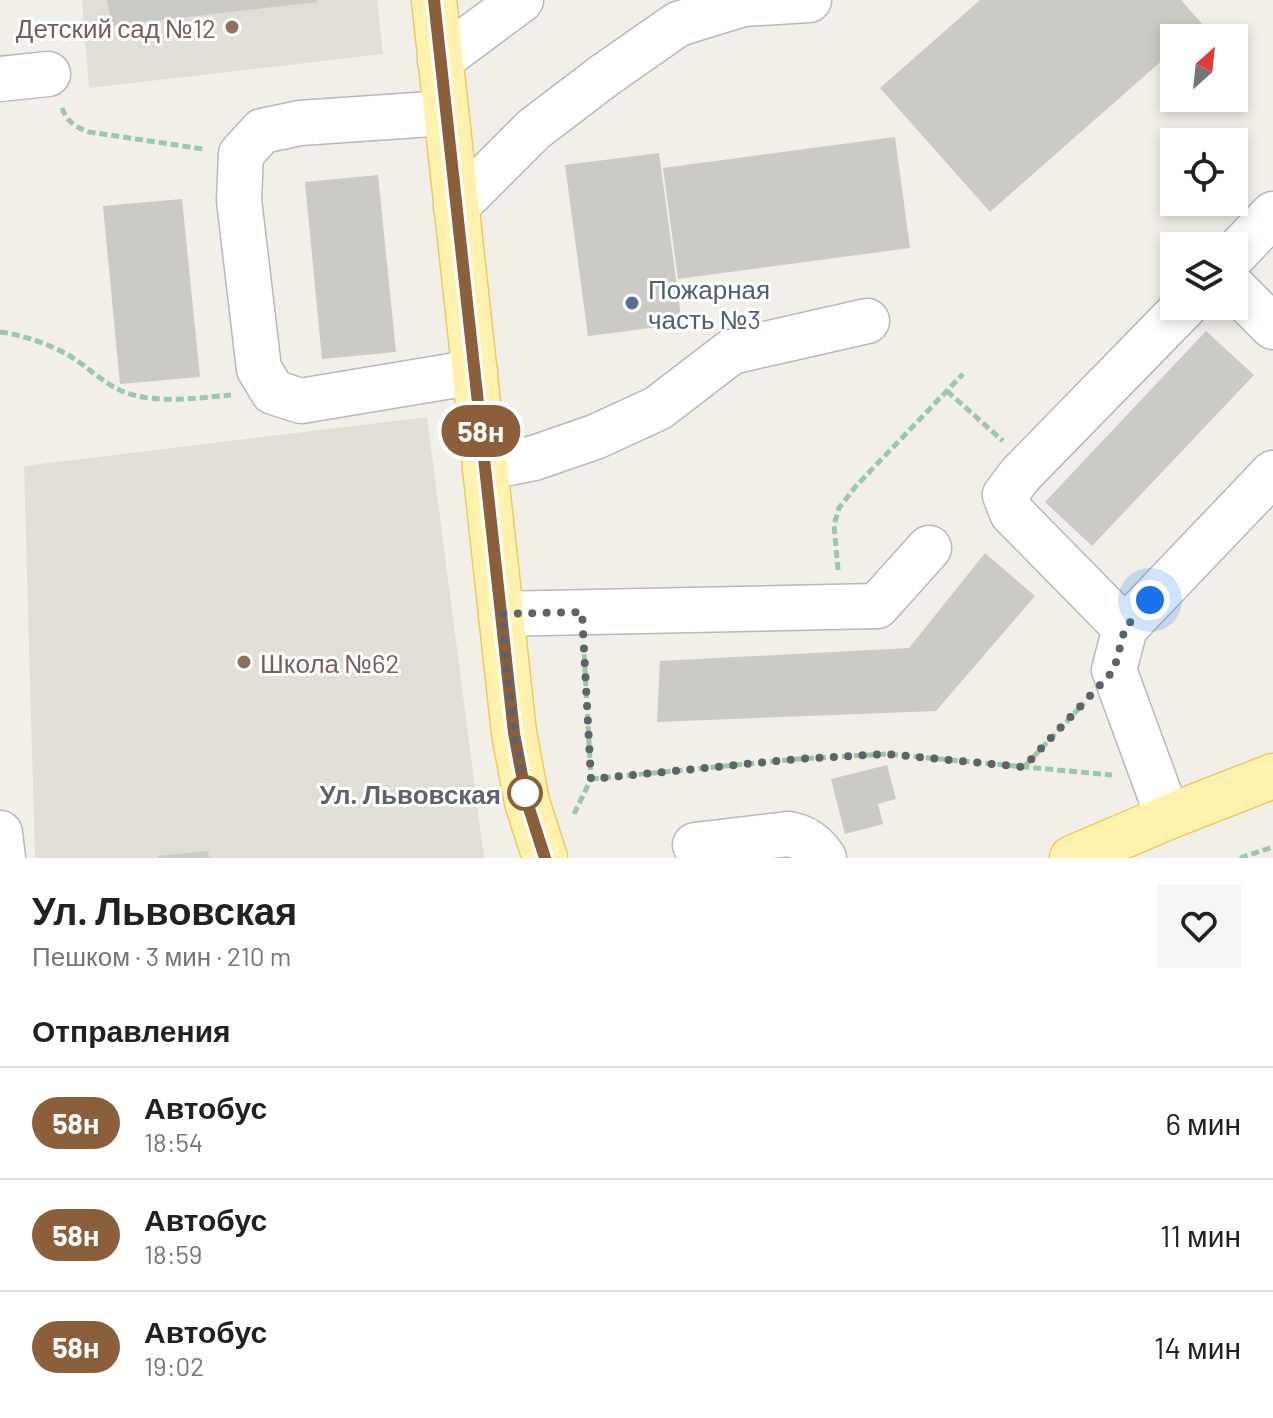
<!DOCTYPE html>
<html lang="ru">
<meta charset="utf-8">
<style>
:root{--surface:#fff;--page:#f6f6f6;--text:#202124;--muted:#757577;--line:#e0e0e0}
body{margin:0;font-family:Barlow,sans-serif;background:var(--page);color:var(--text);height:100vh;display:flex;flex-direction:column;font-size:30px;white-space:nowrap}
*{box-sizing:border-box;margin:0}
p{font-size:26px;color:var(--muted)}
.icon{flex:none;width:44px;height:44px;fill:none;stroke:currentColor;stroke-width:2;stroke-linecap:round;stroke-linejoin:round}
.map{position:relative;height:858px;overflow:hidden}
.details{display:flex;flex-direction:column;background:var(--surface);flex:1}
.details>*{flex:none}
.badge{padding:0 16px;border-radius:26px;font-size:28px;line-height:52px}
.needle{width:52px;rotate:27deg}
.buttons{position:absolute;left:1160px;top:24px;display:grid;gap:16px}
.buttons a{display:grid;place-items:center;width:88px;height:88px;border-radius:0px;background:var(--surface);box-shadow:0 4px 12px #0003;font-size:40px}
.you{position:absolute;width:40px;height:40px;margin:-20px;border:6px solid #fff;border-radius:50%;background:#1a73e8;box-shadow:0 0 0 12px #1a73e833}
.map>.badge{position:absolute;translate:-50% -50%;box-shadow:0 0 0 4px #fff}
h2{padding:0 32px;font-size:30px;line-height:72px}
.round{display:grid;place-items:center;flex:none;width:84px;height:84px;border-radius:0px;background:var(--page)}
.overview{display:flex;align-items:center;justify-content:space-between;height:136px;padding:0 32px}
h1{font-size:38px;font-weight:700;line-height:60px}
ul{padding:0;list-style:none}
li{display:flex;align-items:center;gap:24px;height:112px;padding:0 32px;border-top:2px solid var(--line)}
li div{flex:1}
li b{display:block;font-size:30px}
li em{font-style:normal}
li .badge{min-width:88px;font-weight:700;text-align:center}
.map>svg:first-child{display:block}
</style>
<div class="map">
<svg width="1273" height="858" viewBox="0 0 1273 858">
<rect width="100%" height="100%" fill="#f1efe8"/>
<g fill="#e1ded6">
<path d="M82,0H377L383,54L89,88Z"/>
<path d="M427,417L484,858H35L24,466Z"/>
</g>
<g fill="#cccac5">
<path d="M107,0H317V2L111,26Z"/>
<path d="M980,0H1181L1203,25L1188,38H1174V50L990,212L880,88Z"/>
<path d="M895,137L910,248L678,279L663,168Z"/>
<path d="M659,153L682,324L588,336L565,165Z"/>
<path d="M378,175L396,352L322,359L305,182Z"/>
<path d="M182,199L200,377L120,384L103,206Z"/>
<path d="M1206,331L1254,375L1092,546L1045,502Z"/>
<path d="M985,553L1035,596L936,711L657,722L660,661L909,648Z"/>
<path d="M887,765L896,799L878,804L883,824L845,834L831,779Z"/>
<path d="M208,851L209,858H158V856Z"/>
</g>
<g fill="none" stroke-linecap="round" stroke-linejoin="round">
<g stroke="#b5b8bc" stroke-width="47">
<g id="minor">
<path d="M440,60L521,0"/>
<path d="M0,79L48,74"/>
<path d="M446,113L300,123L262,131L241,154L239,200L259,369L273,392L301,401L475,372"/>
<path d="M456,207L534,129L605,75L678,24L743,4L809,0"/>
<path d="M1234,255L1273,214"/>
<path d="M1234,288L1273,327"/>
<path d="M485,468L534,458L595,437L658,408L731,352L867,321"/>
<path d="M501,614L877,606L929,548"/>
<path d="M1125,628L1012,513L1005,495L1020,475L1185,306"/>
<path d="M1168,817L1114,670L1125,628L1273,473"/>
<path d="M0,833L3,858"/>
<path d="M695,845L788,834C805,837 814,844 824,858"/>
</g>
</g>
<g stroke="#f2c960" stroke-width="47">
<g id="major">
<path d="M434,0L514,733L527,802L545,858"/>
<path d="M1072,858L1168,817L1273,776"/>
</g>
</g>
<g stroke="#9cc7a9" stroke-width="5" stroke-dasharray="8 4" stroke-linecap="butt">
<path d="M62,108C67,122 76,127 89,132L203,149"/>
<path d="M0,332C23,335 49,344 70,356C88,367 106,386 127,393C159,404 197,398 231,395"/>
<path d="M947,391L1003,441"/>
<path d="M838,570L834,525L839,508L856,486L963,374"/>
<path d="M1025,766L1084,703"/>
<path d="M591,779L798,759L886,754L1112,775"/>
<path d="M574,814L591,779L584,652"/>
<path d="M1240,858L1273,847"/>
</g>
<use href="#minor" stroke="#fff" stroke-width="44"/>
<use href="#major" stroke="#fff2af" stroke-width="44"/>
</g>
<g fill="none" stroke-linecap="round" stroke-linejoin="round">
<g stroke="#fff" stroke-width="18">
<path id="line" d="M434,0L514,733L527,802L545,858"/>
</g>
<use href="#line" stroke="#8b5e3c" stroke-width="12"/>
<path stroke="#5f6368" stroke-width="8" stroke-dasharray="0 14.4" d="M525,793L527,802L514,733L501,614L582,612L591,779L798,759L886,754L1024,767L1114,670L1125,628L1150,600"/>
</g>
<g fill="#8d6e63" stroke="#fff" stroke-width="3">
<circle cx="232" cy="27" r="8"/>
<circle cx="244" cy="662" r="8"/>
</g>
<circle fill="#5c6f8a" stroke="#fff" stroke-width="3" cx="632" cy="303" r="8"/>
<circle fill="#fff" stroke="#8b5e3c" stroke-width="4" cx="525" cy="793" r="16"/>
<g text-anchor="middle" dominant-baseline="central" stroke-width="6" stroke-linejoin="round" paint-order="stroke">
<g font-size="26" fill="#785e54" stroke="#fff" text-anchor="end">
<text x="216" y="27">Детский сад №12</text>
<text x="260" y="662" text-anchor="start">Школа №62</text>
</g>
<g font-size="26" fill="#4e5e75" stroke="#fff" text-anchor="start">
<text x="648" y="288">Пожарная<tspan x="648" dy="30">часть №3</tspan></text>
</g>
<g font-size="26" font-weight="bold" fill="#5f6368" stroke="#fff" text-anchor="end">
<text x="501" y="793">Ул. Львовская</text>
</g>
</g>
</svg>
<div class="buttons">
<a><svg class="needle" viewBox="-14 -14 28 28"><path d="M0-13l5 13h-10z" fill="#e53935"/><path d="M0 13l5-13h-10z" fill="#757577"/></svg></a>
<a><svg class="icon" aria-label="locate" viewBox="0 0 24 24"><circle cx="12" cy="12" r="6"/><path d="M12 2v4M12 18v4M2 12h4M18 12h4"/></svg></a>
<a><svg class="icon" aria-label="layers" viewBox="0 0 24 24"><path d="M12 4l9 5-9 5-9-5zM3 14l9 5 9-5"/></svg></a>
</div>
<div class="you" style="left:1150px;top:600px"></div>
<b class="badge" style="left:481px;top:431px;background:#8b5e3c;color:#fff">58н</b>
</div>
<section class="details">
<div class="overview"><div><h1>Ул. Львовская</h1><p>Пешком · 3 мин · 210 m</p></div><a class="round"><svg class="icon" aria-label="heart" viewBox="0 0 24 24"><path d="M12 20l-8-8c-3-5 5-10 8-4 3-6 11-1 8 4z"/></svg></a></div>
<h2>Отправления</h2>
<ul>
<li><span class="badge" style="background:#8b5e3c;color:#fff">58н</span><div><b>Автобус</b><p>18:54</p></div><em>6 мин</em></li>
<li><span class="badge" style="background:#8b5e3c;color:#fff">58н</span><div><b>Автобус</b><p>18:59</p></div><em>11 мин</em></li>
<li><span class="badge" style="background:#8b5e3c;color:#fff">58н</span><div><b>Автобус</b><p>19:02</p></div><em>14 мин</em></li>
</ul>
</section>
